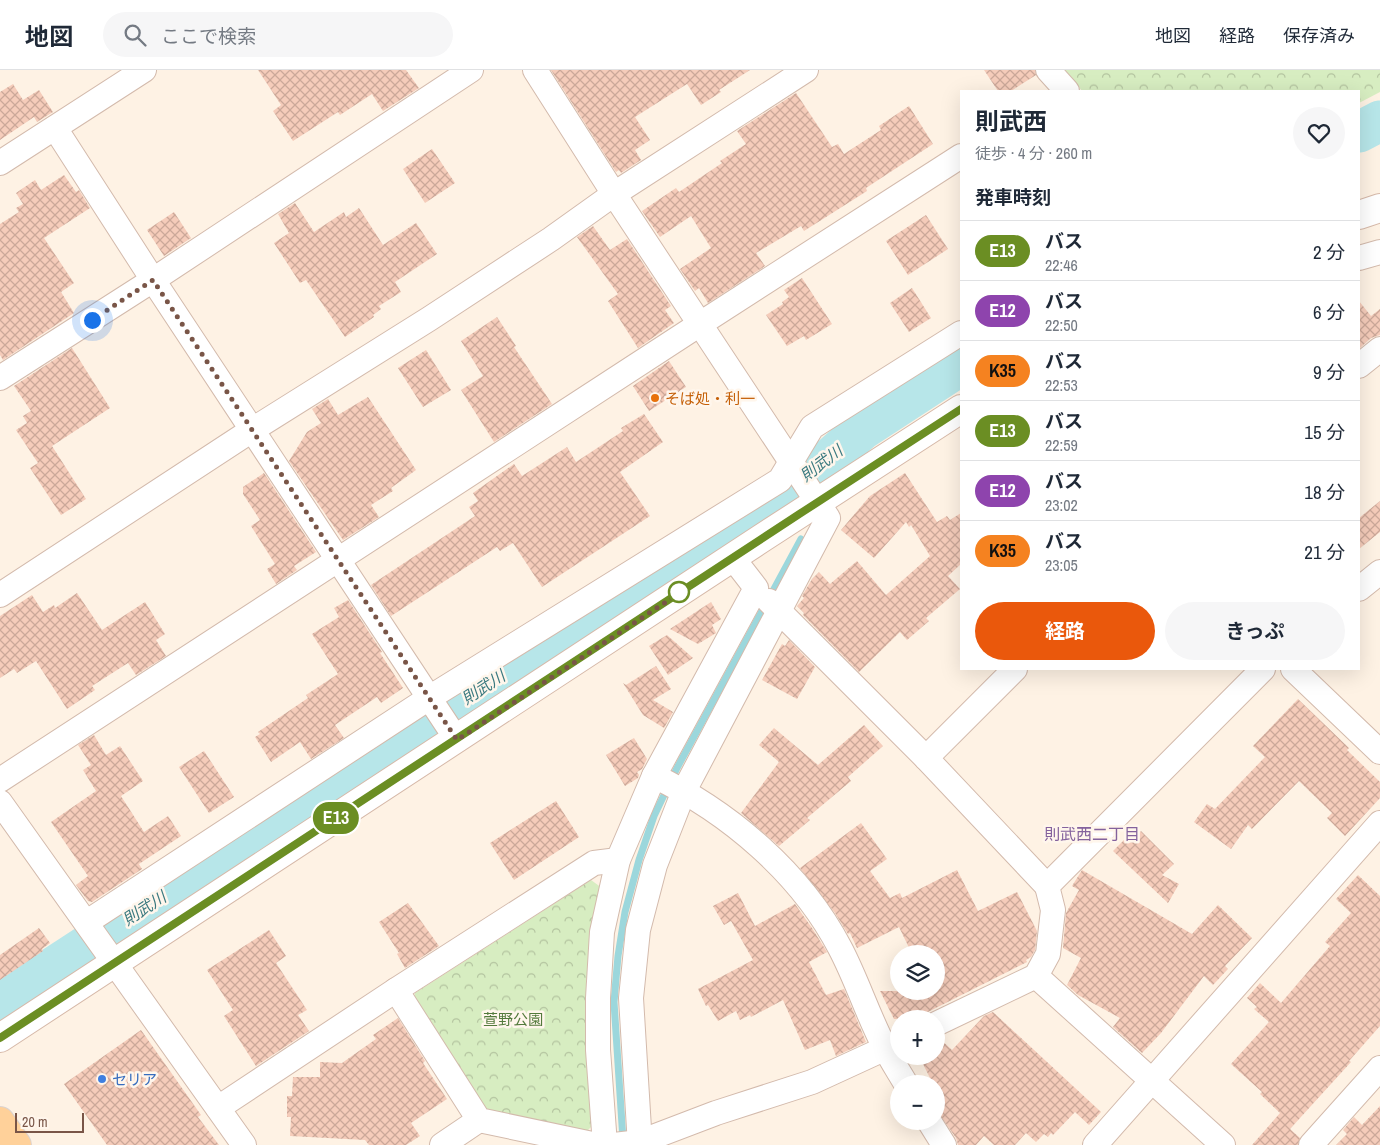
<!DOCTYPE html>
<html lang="ja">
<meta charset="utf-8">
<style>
:root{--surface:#fff;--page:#f6f6f7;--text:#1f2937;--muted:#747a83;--line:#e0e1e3;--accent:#ea580c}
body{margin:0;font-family:"Archivo Narrow","Noto Sans JP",sans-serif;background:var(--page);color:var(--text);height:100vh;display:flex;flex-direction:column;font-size:19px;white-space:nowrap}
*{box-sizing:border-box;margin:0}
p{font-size:16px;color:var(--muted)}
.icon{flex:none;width:28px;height:28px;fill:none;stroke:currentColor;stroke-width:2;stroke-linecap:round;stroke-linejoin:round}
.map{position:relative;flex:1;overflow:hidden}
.drawer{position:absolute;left:960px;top:20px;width:400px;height:580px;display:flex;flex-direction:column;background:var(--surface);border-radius:0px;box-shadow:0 5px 20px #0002}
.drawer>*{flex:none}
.badge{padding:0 10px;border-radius:16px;font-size:18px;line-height:32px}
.fabs{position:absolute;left:890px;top:875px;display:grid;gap:10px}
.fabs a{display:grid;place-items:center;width:55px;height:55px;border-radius:50%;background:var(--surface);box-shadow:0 5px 20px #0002;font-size:25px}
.scale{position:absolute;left:15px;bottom:12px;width:69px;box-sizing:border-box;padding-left:5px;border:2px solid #795547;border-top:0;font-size:14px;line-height:18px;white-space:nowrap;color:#795547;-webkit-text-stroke:4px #fff6ec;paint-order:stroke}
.you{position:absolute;width:25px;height:25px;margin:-12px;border:4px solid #fff;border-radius:50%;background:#1a73e8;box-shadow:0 0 0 8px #1a73e833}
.map>.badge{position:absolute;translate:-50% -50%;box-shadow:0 0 0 2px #fff}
h2{padding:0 15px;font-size:19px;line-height:45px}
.round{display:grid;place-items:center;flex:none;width:52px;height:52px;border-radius:26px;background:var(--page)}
.summary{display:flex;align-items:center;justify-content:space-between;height:85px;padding:0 15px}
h1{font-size:24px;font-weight:700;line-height:38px}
.primary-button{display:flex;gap:10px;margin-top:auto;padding:10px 15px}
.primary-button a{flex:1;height:58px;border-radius:30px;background:var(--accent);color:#fff;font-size:20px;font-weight:700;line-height:58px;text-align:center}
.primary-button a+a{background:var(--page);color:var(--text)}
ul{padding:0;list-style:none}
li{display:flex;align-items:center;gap:15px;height:60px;padding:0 15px;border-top:1px solid var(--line)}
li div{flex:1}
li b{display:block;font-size:19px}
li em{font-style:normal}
li .badge{min-width:55px;font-weight:700;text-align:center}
header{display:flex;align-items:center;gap:30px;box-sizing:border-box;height:70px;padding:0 25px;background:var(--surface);border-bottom:1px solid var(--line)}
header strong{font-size:24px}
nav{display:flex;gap:28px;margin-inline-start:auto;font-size:18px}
.search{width:350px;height:45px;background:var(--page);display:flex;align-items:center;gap:12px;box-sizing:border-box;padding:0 18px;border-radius:28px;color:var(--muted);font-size:19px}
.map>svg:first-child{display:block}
</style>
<header>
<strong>地図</strong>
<div class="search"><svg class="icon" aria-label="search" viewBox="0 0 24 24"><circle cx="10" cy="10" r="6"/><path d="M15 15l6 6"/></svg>ここで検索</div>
<nav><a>地図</a><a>経路</a><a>保存済み</a></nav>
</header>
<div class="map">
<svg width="1380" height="1075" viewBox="0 0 1380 1075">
<defs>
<pattern id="forest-crowns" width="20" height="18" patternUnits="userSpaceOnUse" patternTransform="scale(1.25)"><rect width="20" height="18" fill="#d7edc1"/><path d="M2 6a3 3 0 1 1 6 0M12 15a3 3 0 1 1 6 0" fill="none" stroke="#b3c39f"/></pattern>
<pattern id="building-cross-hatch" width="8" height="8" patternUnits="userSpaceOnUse" patternTransform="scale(1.25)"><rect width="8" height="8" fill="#f5ccba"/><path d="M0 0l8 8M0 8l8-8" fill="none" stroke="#cba899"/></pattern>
</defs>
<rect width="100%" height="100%" fill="#fef2e4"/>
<g fill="url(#forest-crowns)">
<path d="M1065,0H1380V22L1359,33V21H1082Z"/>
<path d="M591,810L602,818L589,885L586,932L592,1056L586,1062L483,1040L413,932L415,923Z"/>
</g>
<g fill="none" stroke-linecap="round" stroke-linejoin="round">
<path stroke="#9cd7dc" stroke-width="7" d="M623,1070L614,932L618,886L625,842L639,790L654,746L677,698L801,469"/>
<g stroke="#b7e6e9" stroke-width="41">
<path d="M1359,62L1380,51"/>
<path d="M0,932L752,442L828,390L863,359L961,295"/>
</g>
</g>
<g fill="url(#building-cross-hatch)">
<path d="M258,0H406L419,18L383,41L372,24L340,45L338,42L293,71L273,41L281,35Z"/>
<path d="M551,0H750L719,20L721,22L701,35L687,14L635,47L650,70L635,80L641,90L621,103L619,100L616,102Z"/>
<path d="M984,0H1035L1036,5L1011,21H998Z"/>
<path d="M13,14L23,30L39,20L53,42L37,52L34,47L0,70V22Z"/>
<path d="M796,23L832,77L838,74L844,84L881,60L879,56L909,36L933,74L866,118L867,121L804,161L801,156L756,183L765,196L708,233L699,218L695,221L680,199L711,178L691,146L660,167L642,141L676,118L679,122L722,93L720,91L746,74L737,61Z"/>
<path d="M432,79L455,113L425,133L403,99Z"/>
<path d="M64,105L76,122L79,120L90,138L44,168L74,213L61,222L74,243L3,290L0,285V154L19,142L16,138L23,134L16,123L35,110L41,120Z"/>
<path d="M295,133L314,162L344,142L346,147L359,138L383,175L416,153L437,184L395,212L401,222L379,236L381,239L373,245L374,247L345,267L306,210L300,213L274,173L289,163L278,144Z"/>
<path d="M174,142L191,168L164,186L147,160Z"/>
<path d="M926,145L948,179L908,205L886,171Z"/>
<path d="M593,156L610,180L627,169L671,236L665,240L674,253L638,278L608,231L618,224L577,167Z"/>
<path d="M802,208L832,254L806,270L804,266L787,276L766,245L783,234L782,232L789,227L784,220Z"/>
<path d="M912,218L931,248L909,262L890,233Z"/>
<path d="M1359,231L1371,246L1380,239V265L1371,268L1359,279Z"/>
<path d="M497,247L516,276L514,277L552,334L494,372L461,320L483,306L461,271Z"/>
<path d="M72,278L110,338L52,376L86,429L61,445L30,398L38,393L16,360L27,353L23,346L31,341L14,316Z"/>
<path d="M426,280L451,320L423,337L398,298Z"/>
<path d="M669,291L686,317L649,341L633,316Z"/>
<path d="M368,327L416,400L391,418L393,421L371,435L379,447L343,470L289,391L307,362L321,353L312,339L328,329L338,345Z"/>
<path d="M644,344L663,372L620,402L650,446L542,517L513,473L500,481L497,477L391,546L371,515L475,446L469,437L478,431L473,423L514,394L522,406L567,377L576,392L623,361L621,358Z"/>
<path d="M264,403L316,482L294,496L297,500L276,514L267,499L275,494L251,456L260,450L243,424V417Z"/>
<path d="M905,403L937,452L947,446L950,450L961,443V494L948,506L960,519L926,548L929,551L907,570L900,562L859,602L803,545L804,543L797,536L804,528L802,526L812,509L819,502L830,514L857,491L886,525L930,486L911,455L909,457L906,452L874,488L841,460L870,426Z"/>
<path d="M1380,431V462L1359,479V448Z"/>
<path d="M77,523L102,560L145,532L165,564L156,570L166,586L136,605L128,593L92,616L95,620L67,639L36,591L17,603L14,599L0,608V546L32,525L43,542L54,535L55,538Z"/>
<path d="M348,530L382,582L380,583L403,618L381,633L377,627L335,655L344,668L311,689L300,672L271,692L255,667L260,664L258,662L308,628L306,625L338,604L312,564L339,547L334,538Z"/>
<path d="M711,532L721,549L712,555L716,563L698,574L670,559Z"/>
<path d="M667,565L693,588L668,605L649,576Z"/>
<path d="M789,570L815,597L797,629L762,610L782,574L785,576Z"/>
<path d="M656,596L671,619L653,630L673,642L664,658L643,645L623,613L626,615Z"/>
<path d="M1298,629L1349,678L1347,680L1380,712V728L1345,766L1327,748L1332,743L1299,711L1252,759L1248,755L1231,779L1194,752L1207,734L1215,739L1265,687L1253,676Z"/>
<path d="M864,655L883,676L848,707L851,711L807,748L810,750L779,776L741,743L779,692L759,675L774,658L818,695Z"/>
<path d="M94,665L106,685L120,676L143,711L121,726L144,762L168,746L181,766L139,794L142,799L92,832L88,831L76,815L88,806L51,752L96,721L83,700L91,695L78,675Z"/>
<path d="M634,668L647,689L642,699L637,702L639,705L638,708L625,716L606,685Z"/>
<path d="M204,681L234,727L209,743L179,697Z"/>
<path d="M556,731L579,767L514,810L490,773Z"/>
<path d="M861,753L887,789L870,801L890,828L900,823L902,828L957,800L978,841L1017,822L1037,861L1035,880L1031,887L1026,890L1027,892L914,949H894L880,921H936V884H912L899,857L857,878L850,863L848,864L835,843L800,798Z"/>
<path d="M1133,761L1137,765L1141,761L1174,794L1162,805L1179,814L1168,833L1113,781Z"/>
<path d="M1082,800L1192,864L1218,835L1252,868L1225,896L1228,899L1213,915L1204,906L1161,963L1142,983L1113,957L1120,948L1078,925L1067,915L1081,888L1063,878L1066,843L1079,820L1072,816Z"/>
<path d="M1358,805L1380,826V956L1349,991L1351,992L1290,1059L1300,1068L1298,1075H1252L1280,1043L1260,1024L1262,1022L1231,994L1269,952L1254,939L1257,937L1247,928L1260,913L1281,933L1330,876L1325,872L1351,843L1336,829Z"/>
<path d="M738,823L755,856L795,834L812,858L827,882L809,892L826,925L844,919L866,972L836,986L830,970L805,980L783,930L751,947L750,945L740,950L736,941L718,951L708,935L706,936L698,919L753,890L731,851L724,855L713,836Z"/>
<path d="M408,833L439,876L405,898L397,884L399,883L379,852Z"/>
<path d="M39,858L50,873L42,879L43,881L0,910V885Z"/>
<path d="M269,860L286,886L276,893L307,940L298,945L309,961L256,996L224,946L233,940L207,900Z"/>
<path d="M993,942L1101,1042L1089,1055L1075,1042L1053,1065L1051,1063L1048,1067L1044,1064L1036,1072L1026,1063L1015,1075H994L984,1066L976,1075H958L956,1068L936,1039V1014H933L919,986H936V968L938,967L952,980L984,946Z"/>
<path d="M398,948L425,991L423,993L447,1029L411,1053L420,1066L406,1075H369L365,1070L290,1066L291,1047H287V1026H292L293,1007H320V992L342,993L376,969L373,965Z"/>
<path d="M141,960L201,1045L198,1047L219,1075H107L64,1014Z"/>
<path d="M1380,1036V1075H1336L1347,1064L1343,1060L1354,1047L1362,1055Z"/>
</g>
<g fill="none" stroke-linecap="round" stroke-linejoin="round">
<g stroke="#d3baac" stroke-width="26">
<g id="street">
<path d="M535,0L614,124L828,448L684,721L655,795L638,860L631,928L640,1075"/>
<path d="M1048,0L1067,21"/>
<path d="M55,58L153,210L457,670"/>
<path d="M0,93L144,0"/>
<path d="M1359,188L1380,182"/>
<path d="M1359,296L1380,279"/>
<path d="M0,308L153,210L471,0"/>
<path d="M1359,519L1380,502"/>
<path d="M0,525L252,360L429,249L551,169L614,124L806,0"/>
<path d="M769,531L926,688L1047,816"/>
<path d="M1293,599L1380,682"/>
<path d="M926,688L1015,599"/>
<path d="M654,706C729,742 801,803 840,878C857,910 868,946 885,978C891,990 899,1002 906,1014"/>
<path d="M0,710L700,254L961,86"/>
<path d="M0,732L244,1075"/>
<path d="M87,852L429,628L780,410L812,357L961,263"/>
<path d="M1036,906L1223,1075"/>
<path d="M396,920L479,1050L597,1075"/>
<path d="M936,954L1036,906L1048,884L1053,840L1047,816L1263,599"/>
<path d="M218,1038L396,920L594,793L618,790"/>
<path d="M929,1051L944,1075"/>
<path d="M442,1075L479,1050"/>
<path d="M605,1075L598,980V928L602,862L618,790L654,706L756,518L732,487"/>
<path d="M614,1075L640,1072L716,1043L812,1012L899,972"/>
<path d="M1095,1075L1380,753"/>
<path d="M1311,1075L1380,998"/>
</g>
</g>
<g stroke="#d6b9a9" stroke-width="30">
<g id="secondary">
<path d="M1359,145L1380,138"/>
<path d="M0,968L762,468L961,339"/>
</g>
</g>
<g stroke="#dcd3cf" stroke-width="30">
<path id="primary" d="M0,1051L17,1075"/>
</g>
<use href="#street" stroke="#fff" stroke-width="24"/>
<use href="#secondary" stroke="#fff" stroke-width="28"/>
<use href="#primary" stroke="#ffd19a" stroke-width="28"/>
</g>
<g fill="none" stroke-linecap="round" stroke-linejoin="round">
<g stroke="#fff" stroke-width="11">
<path id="line" d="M0,968L804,441L961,339"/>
</g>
<use href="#line" stroke="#6b8e23" stroke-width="8"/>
<path stroke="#795547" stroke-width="5" stroke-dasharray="0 9" d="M92,250L153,210L457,670L684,520L679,522"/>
</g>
<circle fill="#e8710a" stroke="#fff6ec" stroke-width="2" cx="655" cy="328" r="5"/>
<circle fill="#fff" stroke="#6b8e23" stroke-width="2.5" cx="679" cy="522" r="10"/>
<circle fill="#3f7fe0" stroke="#fff6ec" stroke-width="2" cx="102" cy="1009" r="5"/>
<g text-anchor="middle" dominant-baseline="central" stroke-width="5" stroke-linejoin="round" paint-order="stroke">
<g font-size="15" fill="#c56008" stroke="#fff6ec" text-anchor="start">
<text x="665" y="328">そば処・利一</text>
</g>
<g font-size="15" fill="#537a3c" stroke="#fff6ec">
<text x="513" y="949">萱野公園</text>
</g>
<g font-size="15" fill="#366cbe" stroke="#fff6ec" text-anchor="start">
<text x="112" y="1009">セリア</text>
</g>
<g font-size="16" font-style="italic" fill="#3a797f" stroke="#fff6ec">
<text transform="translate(821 393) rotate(-37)">則武川</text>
<text transform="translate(483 617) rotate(-33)">則武川</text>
<text transform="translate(144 838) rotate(-33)">則武川</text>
</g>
<g font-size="16" fill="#84629d" stroke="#fff6ec">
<text x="1092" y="764">則武西二丁目</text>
</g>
</g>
</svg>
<div class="fabs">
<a><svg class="icon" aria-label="layers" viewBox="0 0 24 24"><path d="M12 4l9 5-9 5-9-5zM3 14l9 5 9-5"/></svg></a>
<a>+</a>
<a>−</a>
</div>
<div class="scale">20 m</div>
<div class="you" style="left:92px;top:250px"></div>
<b class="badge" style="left:336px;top:748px;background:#6b8e23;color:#fff">E13</b>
<section class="drawer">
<div class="summary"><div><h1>則武西</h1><p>徒歩 · 4 分 · 260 m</p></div><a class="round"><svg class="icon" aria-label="heart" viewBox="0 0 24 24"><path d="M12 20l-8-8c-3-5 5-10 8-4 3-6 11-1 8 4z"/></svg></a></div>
<h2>発車時刻</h2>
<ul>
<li><span class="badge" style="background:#6b8e23;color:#fff">E13</span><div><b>バス</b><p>22:46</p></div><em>2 分</em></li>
<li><span class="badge" style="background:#8e44ad;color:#fff">E12</span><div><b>バス</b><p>22:50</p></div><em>6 分</em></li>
<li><span class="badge" style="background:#f58220;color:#111">K35</span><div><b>バス</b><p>22:53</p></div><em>9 分</em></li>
<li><span class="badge" style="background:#6b8e23;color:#fff">E13</span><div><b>バス</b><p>22:59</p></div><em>15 分</em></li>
<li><span class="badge" style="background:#8e44ad;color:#fff">E12</span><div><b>バス</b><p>23:02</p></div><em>18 分</em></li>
<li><span class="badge" style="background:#f58220;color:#111">K35</span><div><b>バス</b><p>23:05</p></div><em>21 分</em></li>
</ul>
<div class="primary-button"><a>経路</a><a>きっぷ</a></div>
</section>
</div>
